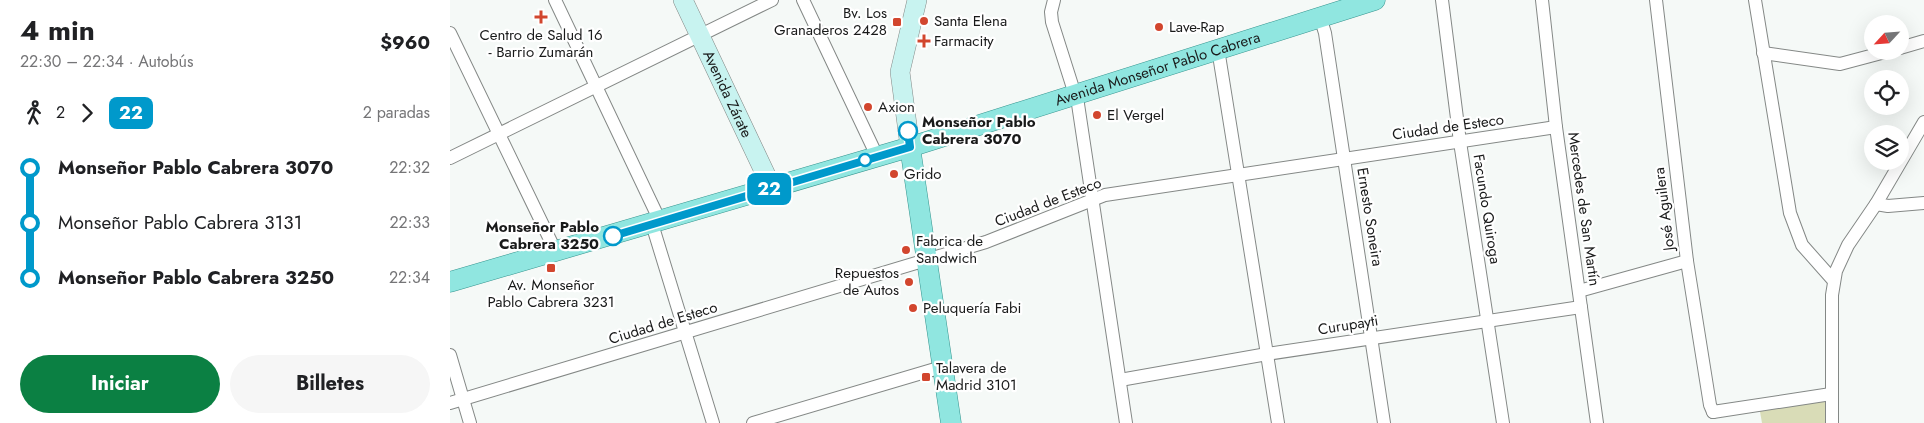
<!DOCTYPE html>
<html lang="es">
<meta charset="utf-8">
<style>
:root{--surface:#fff;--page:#f6f6f6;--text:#202124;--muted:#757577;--accent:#0b8043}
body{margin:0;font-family:Jost,sans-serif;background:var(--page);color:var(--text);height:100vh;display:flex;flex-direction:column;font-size:19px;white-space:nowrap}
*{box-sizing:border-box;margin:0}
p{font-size:16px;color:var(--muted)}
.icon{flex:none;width:28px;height:28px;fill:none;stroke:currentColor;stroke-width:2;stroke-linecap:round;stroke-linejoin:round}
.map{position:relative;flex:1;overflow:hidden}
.sheet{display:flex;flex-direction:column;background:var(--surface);width:450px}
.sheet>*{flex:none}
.badge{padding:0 10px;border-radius:8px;font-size:18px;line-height:32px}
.needle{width:32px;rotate:244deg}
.controls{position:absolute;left:1414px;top:15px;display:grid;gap:10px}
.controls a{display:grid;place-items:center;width:45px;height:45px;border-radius:50%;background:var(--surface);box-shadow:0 5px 20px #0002;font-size:25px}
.map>.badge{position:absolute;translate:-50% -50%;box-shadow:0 0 0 2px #fff}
.legs{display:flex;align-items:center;gap:8px;height:55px;padding:0 20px;font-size:16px}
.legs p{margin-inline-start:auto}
.overview{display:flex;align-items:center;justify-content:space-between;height:85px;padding:0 20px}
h1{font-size:28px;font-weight:700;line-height:38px}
.primary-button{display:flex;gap:10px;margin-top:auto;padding:10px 20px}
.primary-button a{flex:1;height:58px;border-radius:30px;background:var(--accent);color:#fff;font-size:20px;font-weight:700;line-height:58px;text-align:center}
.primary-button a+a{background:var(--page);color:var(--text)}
ul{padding:0 20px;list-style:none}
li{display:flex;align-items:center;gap:18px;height:55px;font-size:19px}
li i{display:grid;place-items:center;width:8px;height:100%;margin:0 6px;background:currentColor}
li i::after{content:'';width:12px;height:12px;margin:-6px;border:4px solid;border-radius:50%;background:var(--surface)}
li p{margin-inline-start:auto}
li:first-child i{background:linear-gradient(#0000 50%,currentColor 0)}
li:last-child i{background:linear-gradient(currentColor 50%,#0000 0)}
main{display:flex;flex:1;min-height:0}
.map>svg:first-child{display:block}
</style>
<main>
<section class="sheet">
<div class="overview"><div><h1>4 min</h1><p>22:30 – 22:34 · Autobús</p></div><b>$960</b></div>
<div class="legs"><svg class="icon" aria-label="walk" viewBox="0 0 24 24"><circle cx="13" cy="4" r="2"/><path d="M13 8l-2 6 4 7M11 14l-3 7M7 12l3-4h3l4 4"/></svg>2<svg class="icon" aria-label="forward" viewBox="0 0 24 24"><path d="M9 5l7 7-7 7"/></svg><b class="badge" style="background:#0099cb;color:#fff">22</b><p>2 paradas</p></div>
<ul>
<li><i style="color:#0099cb"></i><b>Monseñor Pablo Cabrera 3070</b><p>22:32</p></li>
<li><i style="color:#0099cb"></i><span>Monseñor Pablo Cabrera 3131</span><p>22:33</p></li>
<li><i style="color:#0099cb"></i><b>Monseñor Pablo Cabrera 3250</b><p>22:34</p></li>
</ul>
<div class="primary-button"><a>Iniciar</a><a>Billetes</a></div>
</section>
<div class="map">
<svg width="1474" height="423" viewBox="0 0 1474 423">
<rect width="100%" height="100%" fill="#f5f9f7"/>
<path fill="#d9dcb7" d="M1377,397L1380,423H1312L1309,406Z"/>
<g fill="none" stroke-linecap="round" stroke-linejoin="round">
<g stroke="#848886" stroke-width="14">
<g id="street">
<path d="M105,0L210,221"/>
<path d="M353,0L427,156"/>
<path d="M604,0L601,12L602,22L628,104L676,423"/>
<path d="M992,0L1010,142L1053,423"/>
<path d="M1092,0L1106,127L1147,423"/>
<path d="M1206,0L1237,261L1260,405L1263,412"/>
<path d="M1305,0L1340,213L1352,245L1384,281"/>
<path d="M870,17L875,33L934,423"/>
<path d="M0,33L106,252"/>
<path d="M1450,48L1474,41"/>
<path d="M768,49L828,423"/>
<path d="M1313,53L1390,64L1439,51"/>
<path d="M0,158L322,0"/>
<path d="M1426,204L1438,206L1474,203"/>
<path d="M202,224L263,423"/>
<path d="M1129,291L1237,261"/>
<path d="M0,355L20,423"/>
<path d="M670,380L817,354L1131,307"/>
<path d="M0,403L536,242L655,195L1106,127"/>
<path d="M1263,412L1381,394"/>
<path d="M303,423L492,367"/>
<path d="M1382,423V295L1386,271L1398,245L1426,204L1474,122"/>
</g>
</g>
<g stroke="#848886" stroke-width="20">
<g id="secondary">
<path id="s1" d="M233,0L322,188"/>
<path d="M460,147L450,72L467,0"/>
</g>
</g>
<g stroke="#36948e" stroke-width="21">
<g id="primary">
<path d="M460,147L501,423"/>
<path id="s2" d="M0,282L460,147L925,0"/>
</g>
</g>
<use href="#street" stroke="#fff" stroke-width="12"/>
<use href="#secondary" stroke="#c8f3f0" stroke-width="19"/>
<use href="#primary" stroke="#90e6e0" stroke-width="20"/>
</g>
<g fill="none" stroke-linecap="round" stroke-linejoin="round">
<g stroke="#fff" stroke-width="11">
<path id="line-1" d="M163,236L460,147L458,131"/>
</g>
<use href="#line-1" stroke="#0099cb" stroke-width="8"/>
</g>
<g fill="#d2462e" stroke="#fff" stroke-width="2">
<path d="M88.5 9.5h5v5h5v5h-5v5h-5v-5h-5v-5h5z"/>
<circle cx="474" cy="21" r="5"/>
<rect x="442" y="17" width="10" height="10" rx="2.5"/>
<circle cx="709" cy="27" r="5"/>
<path d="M471.5 33.5h5v5h5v5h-5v5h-5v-5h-5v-5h5z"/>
<circle cx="418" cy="107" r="5"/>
<circle cx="647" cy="115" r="5"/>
<circle cx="444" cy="174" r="5"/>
<circle cx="456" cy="250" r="5"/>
<rect x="96" y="263" width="10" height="10" rx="2.5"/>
<circle cx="459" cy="282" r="5"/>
<circle cx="463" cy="308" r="5"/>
<rect x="471" y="372" width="10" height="10" rx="2.5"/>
</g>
<g fill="#fff" stroke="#0099cb" stroke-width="2.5">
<circle cx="458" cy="131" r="9"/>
<circle cx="415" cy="160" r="6"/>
<circle cx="163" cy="236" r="9"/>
</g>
<g text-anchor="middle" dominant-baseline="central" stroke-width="4.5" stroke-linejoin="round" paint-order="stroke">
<g font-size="15" fill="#191a1a" stroke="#fff" text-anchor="start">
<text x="437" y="13" text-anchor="end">Bv. Los<tspan x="437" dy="17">Granaderos 2428</tspan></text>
<text x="484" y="21">Santa Elena</text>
<text x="719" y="27">Lave-Rap</text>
<text x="91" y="35" text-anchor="middle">Centro de Salud 16<tspan x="91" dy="17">- Barrio Zumarán</tspan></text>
<text x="484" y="41">Farmacity</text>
<text x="428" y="107">Axion</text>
<text x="657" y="115">El Vergel</text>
<text x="454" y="174">Grido</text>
<text x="466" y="241">Fabrica de<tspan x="466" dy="17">Sandwich</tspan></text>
<text x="449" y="273" text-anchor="end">Repuestos<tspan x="449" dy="17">de Autos</tspan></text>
<text x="101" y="285" text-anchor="middle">Av. Monseñor<tspan x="101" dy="17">Pablo Cabrera 3231</tspan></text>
<text x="473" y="308">Peluquería Fabi</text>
<text x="486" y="368">Talavera de<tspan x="486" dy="17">Madrid 3101</tspan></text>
</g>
<g font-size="15" fill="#191a1a" stroke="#fff">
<text stroke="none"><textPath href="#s2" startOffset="739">Avenida Monseñor Pablo Cabrera</textPath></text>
<text stroke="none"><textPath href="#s1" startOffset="104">Avenida Zárate</textPath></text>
<text transform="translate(998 127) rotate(-8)">Ciudad de Esteco</text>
<text transform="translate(598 202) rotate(-21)">Ciudad de Esteco</text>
<text transform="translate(1037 209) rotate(81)">Facundo Quiroga</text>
<text transform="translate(1134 209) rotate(82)">Mercedes de San Martín</text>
<text transform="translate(1214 209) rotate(-97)">José Aguilera</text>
<text transform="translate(920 217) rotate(81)">Ernesto Soneira</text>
<text transform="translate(213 323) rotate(-17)">Ciudad de Esteco</text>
<text transform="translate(898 325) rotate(-9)">Curupayti</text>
</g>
<g font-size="15" font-weight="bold" fill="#191a1a" stroke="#fff" text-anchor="start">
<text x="472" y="122">Monseñor Pablo<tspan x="472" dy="17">Cabrera 3070</tspan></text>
<text x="149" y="227" text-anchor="end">Monseñor Pablo<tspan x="149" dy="17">Cabrera 3250</tspan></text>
</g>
</g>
</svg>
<div class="controls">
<a><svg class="needle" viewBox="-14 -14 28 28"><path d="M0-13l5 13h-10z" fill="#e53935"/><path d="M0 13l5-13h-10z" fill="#757577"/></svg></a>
<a><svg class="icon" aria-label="locate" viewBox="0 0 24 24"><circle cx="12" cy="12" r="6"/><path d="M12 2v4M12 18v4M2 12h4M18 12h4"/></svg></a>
<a><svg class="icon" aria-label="layers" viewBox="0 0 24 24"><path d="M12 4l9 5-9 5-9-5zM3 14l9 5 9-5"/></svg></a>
</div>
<b class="badge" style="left:319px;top:189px;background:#0099cb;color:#fff">22</b>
</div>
</main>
